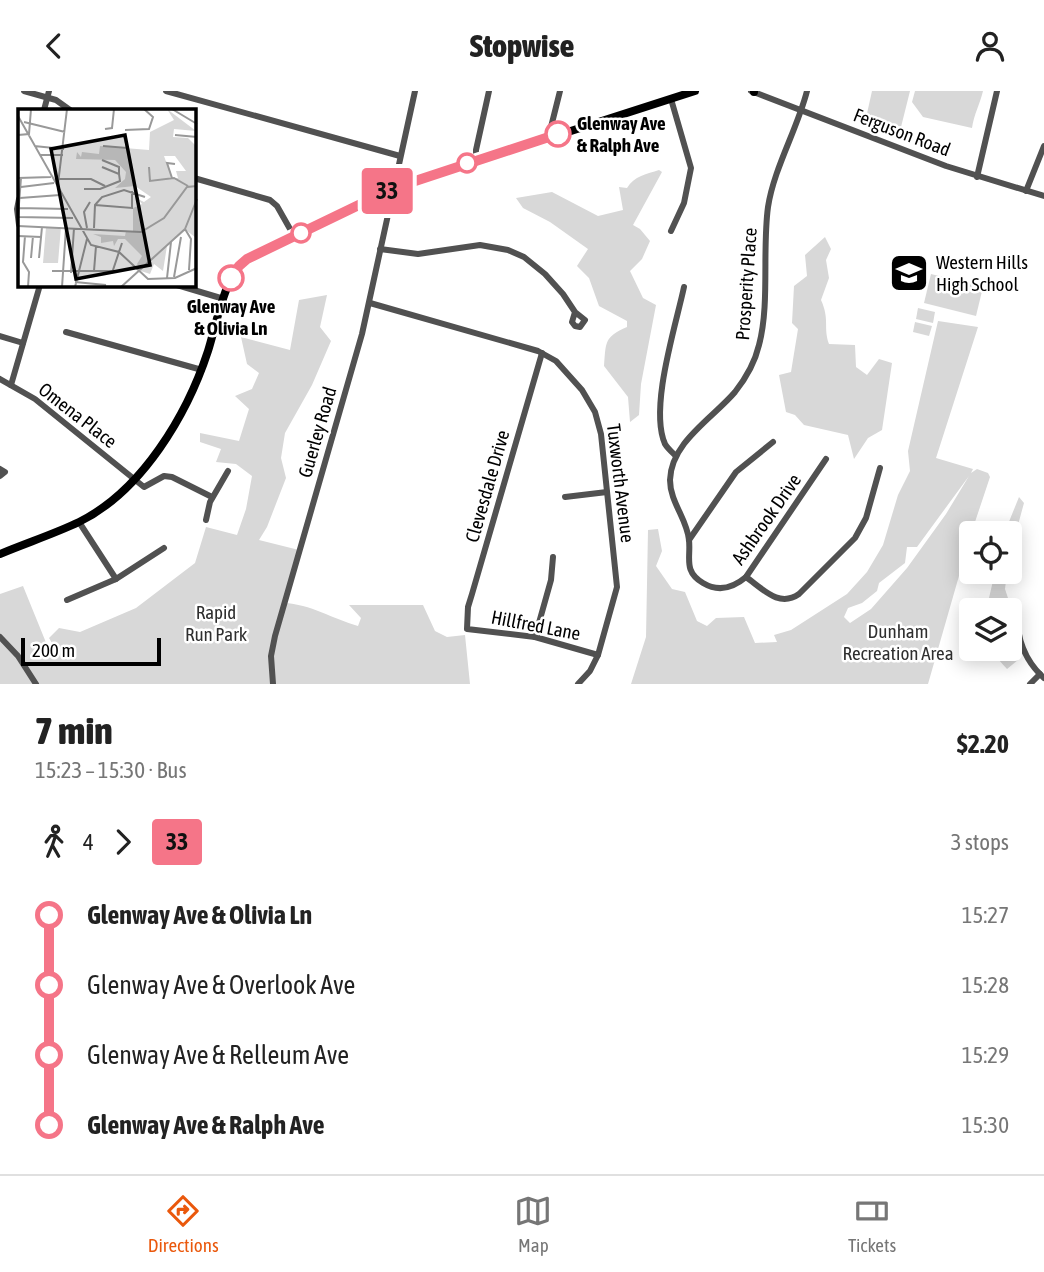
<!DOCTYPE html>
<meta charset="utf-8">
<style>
:root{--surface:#fff;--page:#f2f2f2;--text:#222;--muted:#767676;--line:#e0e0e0;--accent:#ea580c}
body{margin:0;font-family:"Asap Condensed",sans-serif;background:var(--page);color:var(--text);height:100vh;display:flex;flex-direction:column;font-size:26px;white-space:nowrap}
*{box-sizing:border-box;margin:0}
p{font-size:23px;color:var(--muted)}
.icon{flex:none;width:38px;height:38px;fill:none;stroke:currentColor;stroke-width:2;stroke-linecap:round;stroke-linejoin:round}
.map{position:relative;height:593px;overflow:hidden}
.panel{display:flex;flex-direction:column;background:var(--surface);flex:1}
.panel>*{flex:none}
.badge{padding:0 14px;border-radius:5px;font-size:24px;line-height:46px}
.tools{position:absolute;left:959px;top:430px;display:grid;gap:14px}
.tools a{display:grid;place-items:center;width:63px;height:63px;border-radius:7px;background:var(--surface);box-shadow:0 4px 18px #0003;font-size:35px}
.scale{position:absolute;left:21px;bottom:18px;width:140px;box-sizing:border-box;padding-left:7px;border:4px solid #000;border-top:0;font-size:19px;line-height:24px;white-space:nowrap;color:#000;-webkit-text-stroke:5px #fff;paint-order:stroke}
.map>.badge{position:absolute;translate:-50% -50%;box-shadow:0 0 0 4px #fff}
.legs{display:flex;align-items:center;gap:10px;height:77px;padding:0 35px;font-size:23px}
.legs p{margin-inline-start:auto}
.summary{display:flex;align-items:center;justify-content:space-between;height:119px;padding:0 35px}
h1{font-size:38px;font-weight:800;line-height:52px}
ul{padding:0 35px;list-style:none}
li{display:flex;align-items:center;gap:24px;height:70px;font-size:26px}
li i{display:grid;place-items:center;width:10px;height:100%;margin:0 9px;background:currentColor}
li i::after{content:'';width:18px;height:18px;margin:-9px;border:5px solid;border-radius:50%;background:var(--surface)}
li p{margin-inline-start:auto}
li:first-child i{background:linear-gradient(#0000 50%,currentColor 0)}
li:last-child i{background:linear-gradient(currentColor 50%,#0000 0)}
header{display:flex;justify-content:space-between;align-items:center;height:91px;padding:0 35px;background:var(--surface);font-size:32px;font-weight:800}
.tab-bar{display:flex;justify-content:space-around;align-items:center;height:98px;border-top:2px solid var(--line);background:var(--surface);font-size:19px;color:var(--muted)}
.tab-bar a{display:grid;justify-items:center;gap:4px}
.tab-bar .active{color:var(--accent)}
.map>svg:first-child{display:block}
</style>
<header><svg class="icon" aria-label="back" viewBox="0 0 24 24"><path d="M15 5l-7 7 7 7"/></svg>Stopwise<svg class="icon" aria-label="person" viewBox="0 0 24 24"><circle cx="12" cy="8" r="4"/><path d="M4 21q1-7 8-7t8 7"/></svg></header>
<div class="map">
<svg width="1044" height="593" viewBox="0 0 1044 593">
<rect width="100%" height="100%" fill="#fff"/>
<g fill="#d8d8d8" fill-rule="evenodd">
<path d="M872,0H910L901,36L866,27Z"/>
<path d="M915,0H983C980,13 974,23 972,37L923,26L912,11Z"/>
<path d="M659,79L662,81L633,134L640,138L650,150L642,168L630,180L643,207L656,214L641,293L639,324L630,331L628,306L604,275C606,251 604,246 627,236V230L599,215L589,187L577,175L588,158L550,131L523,117L516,107L552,101L598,125L623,119L619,96L627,97C634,85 647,83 659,79Z"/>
<path d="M825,146L831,158L826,169L829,187L821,209C830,229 823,236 829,253L855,254L856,276L867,284L879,268L892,272L882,339L868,347L854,368L848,344L804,334L795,324L786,321L779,284L791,281L798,238L792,232L794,195L807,185L805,164Z"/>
<path d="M931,183L983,196L976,225L924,212Z"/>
<path d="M327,204L320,236L331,250L312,294L285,342L281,367L286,387L267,436L259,449L299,459L284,512C310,513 333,528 358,535L361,527L349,514H423L435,540L447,546L465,544L470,593H0V503L23,495L47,554L52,552L49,547L59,537L80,541L136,517L195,472L206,436L237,444L246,418L252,385L236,373L216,371L221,358L200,351V342L239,350L249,318L235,305L252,298L259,282L247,273L241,246L290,259L299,209Z"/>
<path d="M918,217L935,221L933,232L916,228Z"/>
<path d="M938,230L978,236L936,367L973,378L971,382L977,378L988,382L990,386L971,443L928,593H631L646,546L648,439L658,438L662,460L656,475L672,498L685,501L697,530L707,535L716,527L744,526L755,552L777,551L774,544L791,539L847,503L867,481L883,454L898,404L910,380L908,360ZM969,385L946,423L907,477L871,518L850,532L844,526L848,517L862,512L877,500L879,492L905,472L907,456H917Z"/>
<path d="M915,231L932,235L929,245L913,241Z"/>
<path d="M1019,406L1024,412L1010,463V443H1004Z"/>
<path d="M995,481H1007L1005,498L1009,510L1007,520H986Z"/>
<path d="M1010,542L1018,569L1007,578L989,558H1010Z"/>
</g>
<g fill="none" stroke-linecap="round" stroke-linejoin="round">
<g stroke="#515151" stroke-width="6">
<path d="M24,0L56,9L70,19"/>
<path d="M166,0L400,65"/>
<path d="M751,0L946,75L1044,105"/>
<path d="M807,0C797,39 774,77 768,116C762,160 770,213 759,254C755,271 746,287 735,301C713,327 671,351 670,389C670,411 687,428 689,449C691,467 683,480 703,492C718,501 733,497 746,486L826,368"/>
<path d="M671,8L691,77L684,112L671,140"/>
<path d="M44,19L49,0"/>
<path d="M552,45L551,36L560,0"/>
<path d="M476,69V59L489,0"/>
<path d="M977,86L997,0"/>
<path d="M194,87L270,109L277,115L294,145"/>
<path d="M1026,100L1044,55"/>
<path d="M19,108L17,118L19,134"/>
<path d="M380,158L418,163L480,154L508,159L524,166L545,183L563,203L575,221L585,229L580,236L575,235L572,231L575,221"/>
<path d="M177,194L224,208"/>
<path d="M370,212L538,260L556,270L582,299L595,321L601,343L617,496L598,564L590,580L578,593"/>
<path d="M66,241L202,279"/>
<path d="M0,245L23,252"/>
<path d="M542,262L472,503L468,516L467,538L535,546L598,564"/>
<path d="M0,288L35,308L144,396L164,385L172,386L212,406"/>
<path d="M11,294L40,194"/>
<path d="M676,365C672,361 668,358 665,353C649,317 676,234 684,196"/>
<path d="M0,378L5,381L0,385"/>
<path d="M565,406L607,401"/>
<path d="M206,429L210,411L228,380"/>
<path d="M79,431L116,488"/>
<path d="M689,449L736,381L773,351"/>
<path d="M746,486C763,498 779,517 799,503L855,447L866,427L880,377"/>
<path d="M67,509L116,488L164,457"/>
<path d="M1017,518C1016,544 1024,569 1044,587"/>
<path d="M0,546L18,565L36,593"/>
<path d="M535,546L551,489L553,466"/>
<path d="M273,593L271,565L275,545L362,243L415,0"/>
<path d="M1030,593L1040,583"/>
</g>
<g stroke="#000" stroke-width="8">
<path d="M754,0V1"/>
<path d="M398,77L412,91"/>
<path d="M370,108L389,118"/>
<path d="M0,463C26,452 54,443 79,431C142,400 187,324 208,260C216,235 224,188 243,171L394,97L695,0"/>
</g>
</g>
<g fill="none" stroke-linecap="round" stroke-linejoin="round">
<g stroke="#fff" stroke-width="16">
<path id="line-1" d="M231,187L239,175L247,168L394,97L558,43"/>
</g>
<use href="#line-1" stroke="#f57588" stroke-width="10"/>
</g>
<defs>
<g id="school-square" transform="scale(2.0125)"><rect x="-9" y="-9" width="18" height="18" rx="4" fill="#000" stroke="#fff"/><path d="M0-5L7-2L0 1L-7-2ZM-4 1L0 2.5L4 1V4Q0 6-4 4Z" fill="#fff"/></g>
</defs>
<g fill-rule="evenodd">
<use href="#school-square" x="909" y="182"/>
</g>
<g fill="#fff" stroke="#f57588" stroke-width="3.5">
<circle cx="558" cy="43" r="12"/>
<circle cx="467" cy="72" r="9"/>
<circle cx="301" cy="142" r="9"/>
<circle cx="231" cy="187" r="12"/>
</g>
<g text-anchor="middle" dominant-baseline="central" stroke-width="5" stroke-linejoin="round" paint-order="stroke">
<g font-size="19" font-weight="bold" fill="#000" stroke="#fff" text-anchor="start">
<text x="577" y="32">Glenway Ave<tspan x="577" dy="22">&amp; Ralph Ave</tspan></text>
<text x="231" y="215" text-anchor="middle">Glenway Ave<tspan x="231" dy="22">&amp; Olivia Ln</tspan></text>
</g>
<g font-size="19" fill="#000" stroke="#fff">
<text transform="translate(902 41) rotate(21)">Ferguson Road</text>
<text transform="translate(746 193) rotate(-86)">Prosperity Place</text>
<text transform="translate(78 324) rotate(38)">Omena Place</text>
<text transform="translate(317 341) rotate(-74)">Guerley Road</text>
<text transform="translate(621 392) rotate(83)">Tuxworth Avenue</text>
<text transform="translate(487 395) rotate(-74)">Clevesdale Drive</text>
<text transform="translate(766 428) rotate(-55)">Ashbrook Drive</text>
<text transform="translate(536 534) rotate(11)">Hillfred Lane</text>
</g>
<g font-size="19" fill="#000" stroke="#fff" text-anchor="start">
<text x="936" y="171">Western Hills<tspan x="936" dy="22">High School</tspan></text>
</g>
<g font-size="19" fill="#2f2f2f" stroke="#fff">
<text x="216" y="521">Rapid<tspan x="216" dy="22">Run Park</tspan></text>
<text x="898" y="540">Dunham<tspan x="898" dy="22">Recreation Area</tspan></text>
</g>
</g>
<g transform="translate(18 18)">
<rect width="178" height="178" fill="#fff"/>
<path d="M149,0L178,22L156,20L155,28L170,29L178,37V129L168,121L149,137L145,162L136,155L132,165L123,162L119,155L124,147L107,130H100L96,137L95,132L83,134V128L75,125L107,127L108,122H115V99L124,95L120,90L126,93L133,88L117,77L97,79L107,70L108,63L97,51L58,50L59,43L63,48L64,43L81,45L82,37L131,41L132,23L156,11ZM146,47H157L168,62H158L160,69H154ZM28,118H43L40,154H25Z" fill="#d8d8d8" fill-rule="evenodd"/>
<path fill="none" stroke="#999" stroke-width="2" d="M154,0L179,15M0,7L73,136L101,143L130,170L157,169L179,159M6,13L47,23M87,20L94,19L96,0M107,21L131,20L135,8L126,0M0,26L11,25L13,0M157,26L179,28M16,37L46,40M85,37L109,39L106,27M22,46H45M84,51L101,58V65M131,58L132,72L156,69L170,77M0,69L33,68M154,69L149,54L157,55M41,70H73L87,77M40,75L49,0M3,78L36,74M66,80H82L102,72L101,65L84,58M2,89L42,86M77,96L114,99V82M0,99L50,100M0,108L55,109M0,108L3,69M0,117L123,123L146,109L169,78L179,77M69,119L66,103L72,93M76,119L77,96L84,88L106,81L127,88M167,120L173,130L171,161M0,127L23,128M7,127L5,153L11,163L10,178M13,149L15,127M21,149L24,118M34,162H94M76,162L78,137M53,164L56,119M94,164L104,134M156,168L163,128M149,169L153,133M57,173L88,176M44,178L48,119M57,178L69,130M103,178L167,120L179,90"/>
<path fill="#000" fill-opacity="0.15" stroke="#000" stroke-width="3.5" d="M107,26L132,156L58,170L33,40Z"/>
<rect width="178" height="178" fill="none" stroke="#000" stroke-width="3.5"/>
</g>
</svg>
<div class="tools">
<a><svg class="icon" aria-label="locate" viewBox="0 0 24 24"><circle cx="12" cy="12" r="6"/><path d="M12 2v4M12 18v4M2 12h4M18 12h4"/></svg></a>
<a><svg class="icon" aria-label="layers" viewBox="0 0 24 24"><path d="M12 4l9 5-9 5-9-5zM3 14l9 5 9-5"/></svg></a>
</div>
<div class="scale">200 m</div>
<b class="badge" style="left:387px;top:100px;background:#f57588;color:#111">33</b>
</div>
<section class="panel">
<div class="summary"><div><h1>7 min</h1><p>15:23 – 15:30 · Bus</p></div><b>$2.20</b></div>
<div class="legs"><svg class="icon" aria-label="walk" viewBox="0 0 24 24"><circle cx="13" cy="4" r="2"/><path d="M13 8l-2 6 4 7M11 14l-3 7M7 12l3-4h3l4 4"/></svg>4<svg class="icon" aria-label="forward" viewBox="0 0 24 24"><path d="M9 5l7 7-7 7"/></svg><b class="badge" style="background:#f57588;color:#111">33</b><p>3 stops</p></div>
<ul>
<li><i style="color:#f57588"></i><b>Glenway Ave &amp; Olivia Ln</b><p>15:27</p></li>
<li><i style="color:#f57588"></i><span>Glenway Ave &amp; Overlook Ave</span><p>15:28</p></li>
<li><i style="color:#f57588"></i><span>Glenway Ave &amp; Relleum Ave</span><p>15:29</p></li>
<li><i style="color:#f57588"></i><b>Glenway Ave &amp; Ralph Ave</b><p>15:30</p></li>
</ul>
</section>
<nav class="tab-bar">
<a class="active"><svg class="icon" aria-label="directions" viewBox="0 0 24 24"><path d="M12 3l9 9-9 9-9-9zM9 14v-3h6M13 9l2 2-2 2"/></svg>Directions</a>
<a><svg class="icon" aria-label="map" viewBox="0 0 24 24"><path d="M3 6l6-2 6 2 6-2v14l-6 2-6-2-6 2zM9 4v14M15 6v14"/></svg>Map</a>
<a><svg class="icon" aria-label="tickets" viewBox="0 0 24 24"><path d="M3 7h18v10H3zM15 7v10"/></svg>Tickets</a>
</nav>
